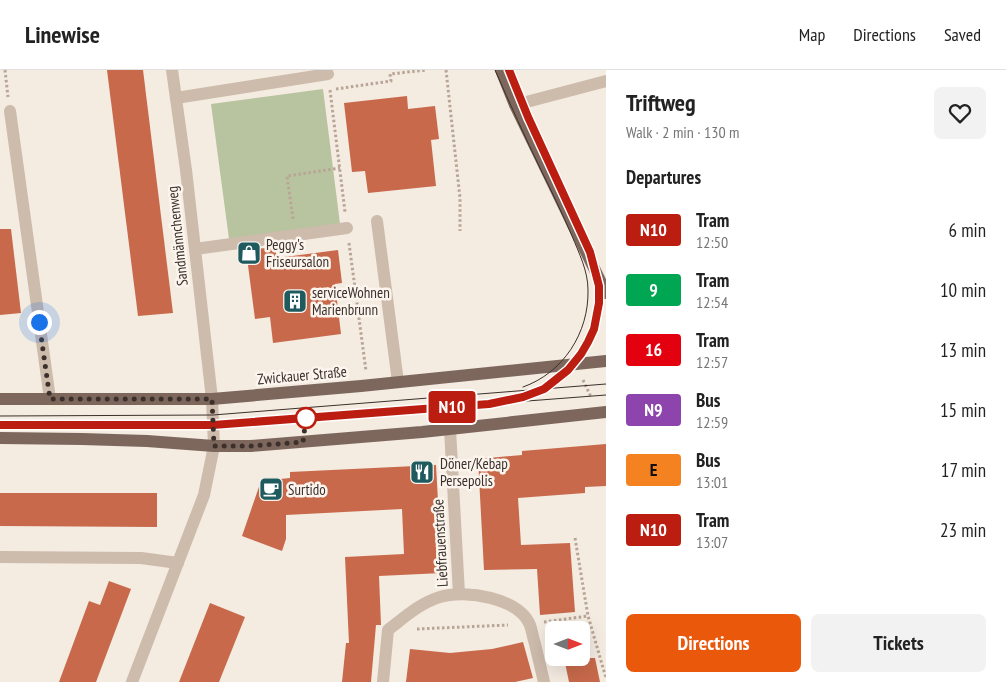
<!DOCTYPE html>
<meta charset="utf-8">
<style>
:root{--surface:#fff;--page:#f2f2f2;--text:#222;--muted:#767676;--line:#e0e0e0;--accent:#ea580c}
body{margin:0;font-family:"PT Sans Narrow",sans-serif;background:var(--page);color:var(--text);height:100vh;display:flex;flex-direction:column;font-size:19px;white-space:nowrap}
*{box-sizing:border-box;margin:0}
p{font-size:16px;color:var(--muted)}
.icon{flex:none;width:28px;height:28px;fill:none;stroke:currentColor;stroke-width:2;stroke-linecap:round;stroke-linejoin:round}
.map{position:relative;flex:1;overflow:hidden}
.sheet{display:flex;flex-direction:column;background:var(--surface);width:400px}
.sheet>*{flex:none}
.badge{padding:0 10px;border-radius:4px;font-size:18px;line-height:32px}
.needle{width:32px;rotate:90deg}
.fabs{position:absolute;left:545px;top:551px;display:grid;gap:10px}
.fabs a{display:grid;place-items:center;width:45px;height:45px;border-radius:8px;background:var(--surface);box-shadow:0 5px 20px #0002;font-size:25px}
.you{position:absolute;width:25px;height:25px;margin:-12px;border:4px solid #fff;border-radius:50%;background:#1a73e8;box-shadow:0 0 0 8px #1a73e833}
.map>.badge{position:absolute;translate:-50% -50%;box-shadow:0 0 0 2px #fff}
h2{padding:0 20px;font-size:19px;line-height:45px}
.round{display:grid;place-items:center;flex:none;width:52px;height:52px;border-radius:8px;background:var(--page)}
.overview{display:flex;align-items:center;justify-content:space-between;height:85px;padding:0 20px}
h1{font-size:24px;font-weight:800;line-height:38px}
.action{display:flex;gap:10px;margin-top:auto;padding:10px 20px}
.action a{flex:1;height:58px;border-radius:8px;background:var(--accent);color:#fff;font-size:20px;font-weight:800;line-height:58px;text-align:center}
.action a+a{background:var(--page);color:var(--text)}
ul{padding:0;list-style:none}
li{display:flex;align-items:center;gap:15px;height:60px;padding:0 20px}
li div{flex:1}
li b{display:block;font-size:19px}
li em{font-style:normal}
li .badge{min-width:55px;font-weight:700;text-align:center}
header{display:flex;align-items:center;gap:30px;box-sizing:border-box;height:70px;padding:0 25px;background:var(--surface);border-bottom:1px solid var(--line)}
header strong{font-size:24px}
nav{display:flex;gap:28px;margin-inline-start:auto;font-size:18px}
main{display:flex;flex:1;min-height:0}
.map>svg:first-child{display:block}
</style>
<header>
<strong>Linewise</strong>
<nav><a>Map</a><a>Directions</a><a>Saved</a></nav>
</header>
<main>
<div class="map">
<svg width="606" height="612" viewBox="0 0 606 612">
<rect width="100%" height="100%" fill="#f4ebe1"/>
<path fill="#b8c4a0" d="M323,19L340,154L229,169L211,34Z"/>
<g fill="#c8694b">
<path d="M107,0H143L173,243L138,246Z"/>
<path d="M407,26L408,39L435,36L439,69L431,70L436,116L368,123L365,101L352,102L344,33Z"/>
<path d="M0,159H11L21,243L0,245Z"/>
<path d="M275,177L277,188L338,180L342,213L335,214L341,264L273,273L270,247L255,249L246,180Z"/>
<path d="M606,374V416L585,417V423L518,428L521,475L570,473L575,542L540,545L537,499L484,500L478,389L522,385V381Z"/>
<path d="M436,395L442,503L379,506L381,555H376L371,612H342L346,573H349L345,487L404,484L402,439L286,445V469L282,481L242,466L261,411L290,408V402Z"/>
<path d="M0,423H157V457L0,456Z"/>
<path d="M109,511L131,519L96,612H59L89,531L100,535Z"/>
<path d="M210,533L245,547L219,612H179Z"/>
<path d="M523,572L533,608L515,612H406L410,579L450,583L492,579Z"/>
<path d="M564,588H595L600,612H569Z"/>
</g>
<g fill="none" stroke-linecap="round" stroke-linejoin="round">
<g stroke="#b9a596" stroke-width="3" stroke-dasharray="2.5 2.5" stroke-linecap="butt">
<path d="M5,0L8,27"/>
<path d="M446,0L460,128V161"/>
<path d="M336,19L391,11L390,4L426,0"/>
<path d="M330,20L345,142"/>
<path d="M293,149L287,106L340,98"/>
<path d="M349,173L366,301"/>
<path d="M583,310L591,327"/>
<path d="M575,468L588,546L606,608"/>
<path d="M544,552L588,546"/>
<path d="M417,559L508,555"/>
</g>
<g stroke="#cdbbac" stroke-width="12">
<path d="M176,28L328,4"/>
<path d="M515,35L606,11"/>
<path d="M10,41L50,329"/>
<path d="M377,151L398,312"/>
<path d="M195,179L347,158"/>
<path d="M450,359L459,524"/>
<path d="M0,487L141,488L178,493"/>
<path d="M132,612L204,425L214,376L212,329L186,100L172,0"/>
<path d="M383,612L388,560C405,547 420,533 440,527C465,519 519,528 530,555C532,561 533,568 535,574C538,587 541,599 544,612"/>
</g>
<g stroke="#7d675c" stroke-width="12">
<path d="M501,0L515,35L606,223"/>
<path d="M0,329H212L361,316L606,291"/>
<path d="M0,368L82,369L147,371L214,376H251L422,362L606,342"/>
</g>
<g stroke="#3b302b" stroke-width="1">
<path d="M495,0C510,34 525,67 541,100C552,122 562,143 572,166C579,183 588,201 588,220C589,263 563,303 523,317"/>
<path d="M509,0C525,40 543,79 561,118C583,165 606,213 591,265C585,278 578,290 568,300C561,307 552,313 544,319"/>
<path d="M0,346L213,345L606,314"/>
<path d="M0,355H213L606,325"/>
</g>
</g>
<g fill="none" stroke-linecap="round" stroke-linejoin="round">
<g stroke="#fff" stroke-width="11">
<path id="line" d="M0,355H213L489,334L523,327L544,319L568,300L581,284L588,272L594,259L599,233V216L590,182L528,47L509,0"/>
</g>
<use href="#line" stroke="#bb1e10" stroke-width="8"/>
<path stroke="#3b302b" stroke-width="5" stroke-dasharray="0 9" d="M39,252L50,329H212L214,376H250L303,372L306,348"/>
</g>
<defs>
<g id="shop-square" transform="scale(1.25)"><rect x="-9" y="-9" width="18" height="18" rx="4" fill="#1f5a5e" stroke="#fbf5ee"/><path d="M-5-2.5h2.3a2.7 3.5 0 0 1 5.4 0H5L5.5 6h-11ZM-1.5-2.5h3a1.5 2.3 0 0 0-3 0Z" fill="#fff"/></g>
<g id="building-square" transform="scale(1.25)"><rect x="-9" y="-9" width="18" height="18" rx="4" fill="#1f5a5e" stroke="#fbf5ee"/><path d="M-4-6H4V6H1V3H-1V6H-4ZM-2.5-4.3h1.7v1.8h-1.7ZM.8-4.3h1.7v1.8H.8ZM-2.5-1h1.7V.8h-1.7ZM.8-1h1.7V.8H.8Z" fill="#fff"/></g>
<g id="restaurant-square" transform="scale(1.25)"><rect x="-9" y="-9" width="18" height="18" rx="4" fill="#1f5a5e" stroke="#fbf5ee"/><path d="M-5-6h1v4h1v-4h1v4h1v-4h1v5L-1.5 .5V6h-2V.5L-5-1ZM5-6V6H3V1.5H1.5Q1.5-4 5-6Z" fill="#fff"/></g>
<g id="cafe-square" transform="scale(1.25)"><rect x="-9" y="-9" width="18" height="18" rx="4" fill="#1f5a5e" stroke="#fbf5ee"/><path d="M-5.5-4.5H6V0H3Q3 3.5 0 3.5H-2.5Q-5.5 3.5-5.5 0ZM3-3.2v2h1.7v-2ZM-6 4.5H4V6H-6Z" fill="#fff"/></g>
</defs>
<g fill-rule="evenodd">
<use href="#shop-square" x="249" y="183"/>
<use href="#building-square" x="295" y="231"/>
<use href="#restaurant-square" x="422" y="402"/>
<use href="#cafe-square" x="271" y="419"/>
</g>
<circle fill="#fff" stroke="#bb1e10" stroke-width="2.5" cx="306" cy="348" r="10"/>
<g text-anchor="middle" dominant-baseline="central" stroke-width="5" stroke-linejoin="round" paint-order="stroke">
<g font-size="15" fill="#3b302b" stroke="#fbf5ee">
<text transform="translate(177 166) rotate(-96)">Sandmännchenweg</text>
<text transform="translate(302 305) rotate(-5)">Zwickauer Straße</text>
<text transform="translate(440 473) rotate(-93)">Liebfrauenstraße</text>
</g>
<g font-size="15" fill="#3b302b" stroke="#fbf5ee" text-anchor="start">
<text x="266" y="174">Peggy's<tspan x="266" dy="17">Friseursalon</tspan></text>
<text x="312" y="222">serviceWohnen<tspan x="312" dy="17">Marienbrunn</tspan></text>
<text x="440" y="393">Döner/Kebap<tspan x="440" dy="17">Persepolis</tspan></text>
<text x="288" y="419">Surtido</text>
</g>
</g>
</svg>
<div class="fabs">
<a><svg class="needle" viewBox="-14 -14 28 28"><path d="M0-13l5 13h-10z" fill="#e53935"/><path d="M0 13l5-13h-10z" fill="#767676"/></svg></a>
</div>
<div class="you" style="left:39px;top:252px"></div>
<b class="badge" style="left:452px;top:337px;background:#bb1e10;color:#fff">N10</b>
</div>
<section class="sheet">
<div class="overview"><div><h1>Triftweg</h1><p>Walk · 2 min · 130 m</p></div><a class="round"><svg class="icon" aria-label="heart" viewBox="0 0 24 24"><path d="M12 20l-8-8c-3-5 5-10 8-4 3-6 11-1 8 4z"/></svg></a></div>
<h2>Departures</h2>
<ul>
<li><span class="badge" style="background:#bb1e10;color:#fff">N10</span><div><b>Tram</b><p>12:50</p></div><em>6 min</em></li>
<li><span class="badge" style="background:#00a651;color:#fff">9</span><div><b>Tram</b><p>12:54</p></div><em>10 min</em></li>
<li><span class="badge" style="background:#e3000f;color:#fff">16</span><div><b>Tram</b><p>12:57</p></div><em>13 min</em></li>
<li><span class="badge" style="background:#8e44ad;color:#fff">N9</span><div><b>Bus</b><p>12:59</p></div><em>15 min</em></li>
<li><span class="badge" style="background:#f58220;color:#111">E</span><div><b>Bus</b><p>13:01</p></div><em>17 min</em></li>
<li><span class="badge" style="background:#bb1e10;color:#fff">N10</span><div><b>Tram</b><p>13:07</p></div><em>23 min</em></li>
</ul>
<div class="action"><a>Directions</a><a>Tickets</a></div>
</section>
</main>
